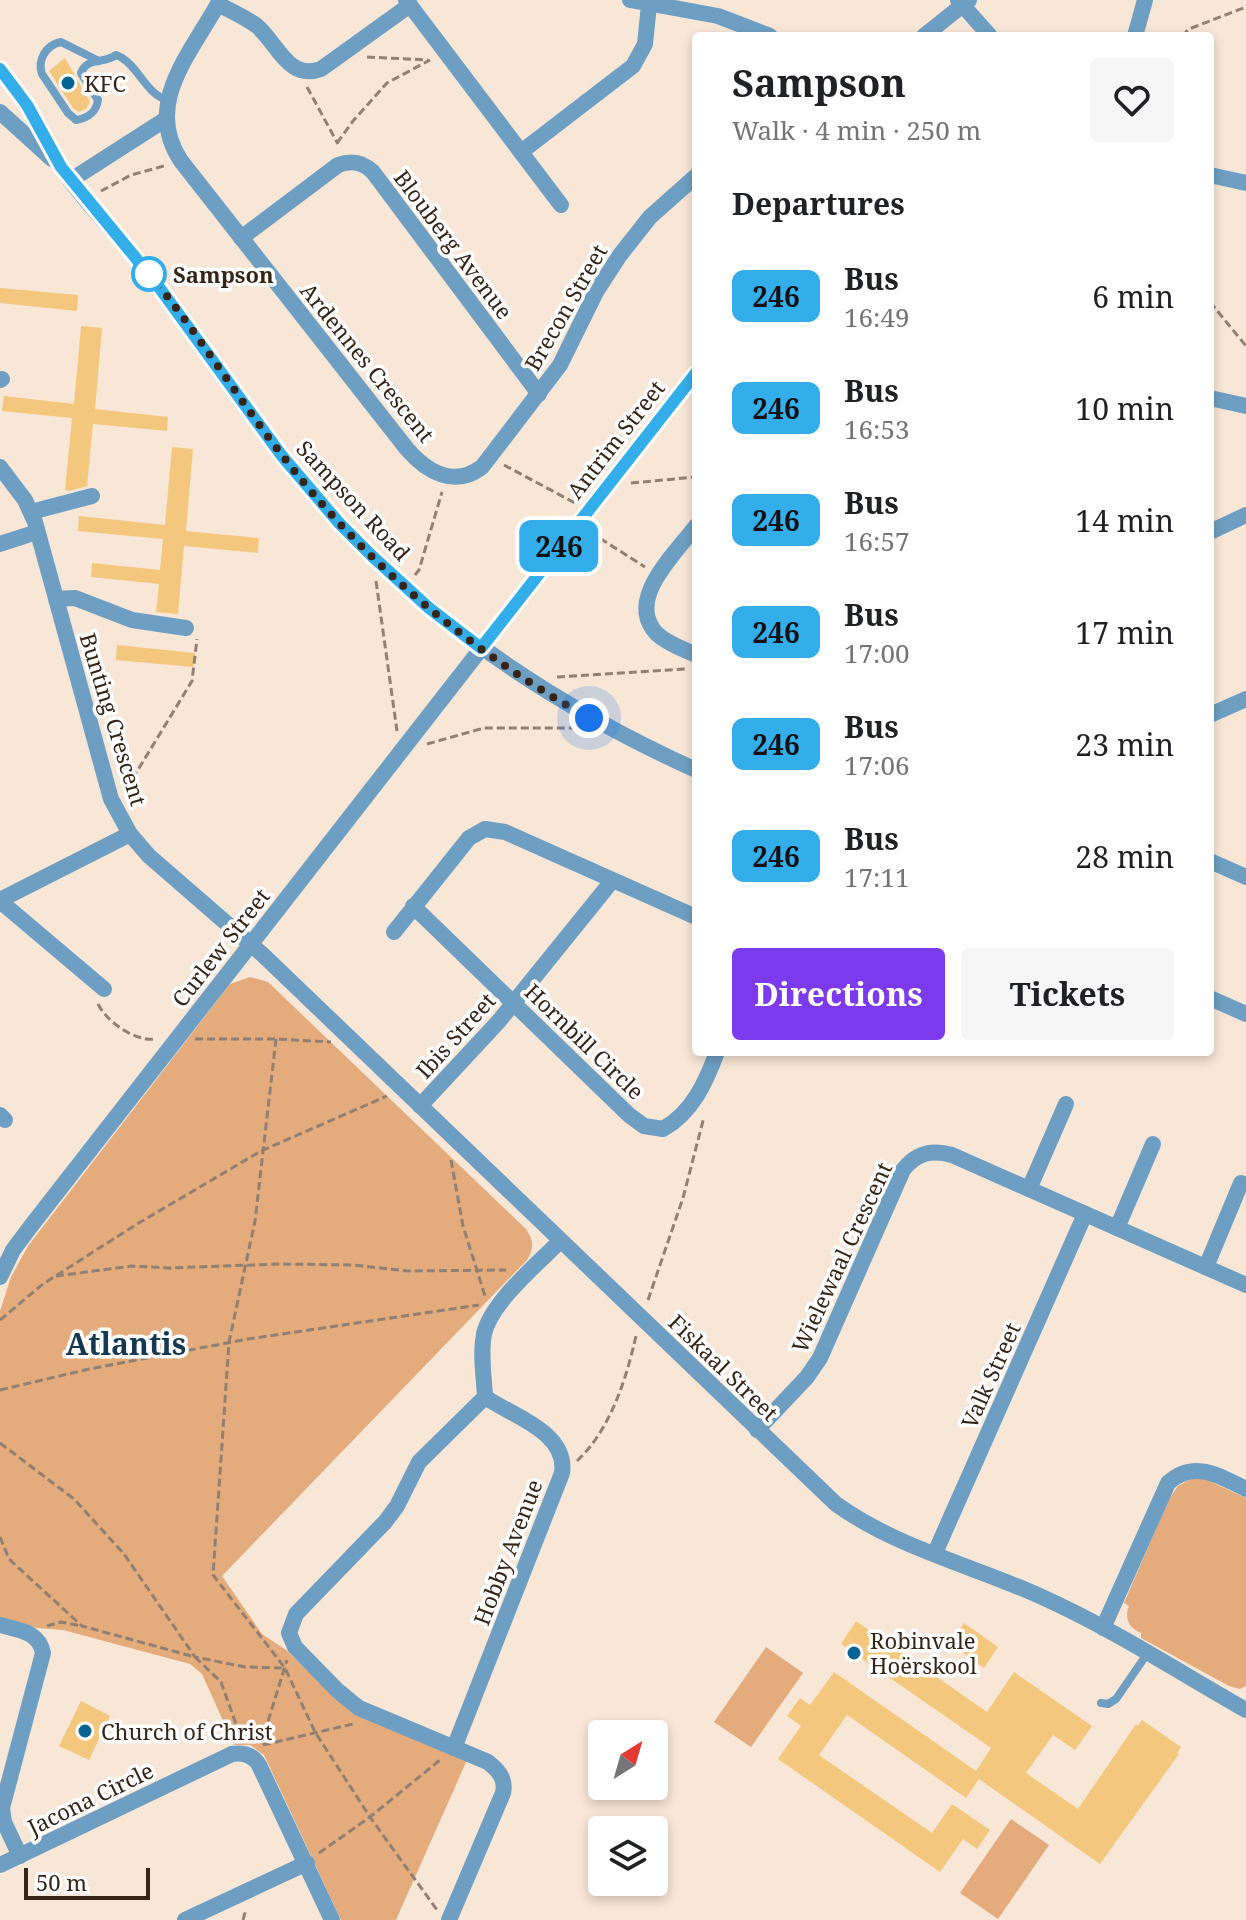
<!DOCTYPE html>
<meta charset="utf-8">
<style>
:root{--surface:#fff;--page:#f6f6f6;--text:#202124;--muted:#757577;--accent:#7c3aed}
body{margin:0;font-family:"Noto Serif",serif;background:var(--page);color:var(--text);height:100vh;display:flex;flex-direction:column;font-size:30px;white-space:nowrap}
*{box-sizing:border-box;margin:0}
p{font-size:26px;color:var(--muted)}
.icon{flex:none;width:44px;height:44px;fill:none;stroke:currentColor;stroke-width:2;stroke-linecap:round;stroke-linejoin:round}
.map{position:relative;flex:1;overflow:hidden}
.drawer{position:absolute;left:692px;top:32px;width:522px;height:1024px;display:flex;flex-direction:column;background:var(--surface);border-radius:8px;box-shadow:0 4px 12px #0003}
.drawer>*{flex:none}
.badge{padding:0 16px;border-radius:12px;font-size:28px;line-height:52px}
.needle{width:52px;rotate:37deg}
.buttons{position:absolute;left:588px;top:1720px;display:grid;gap:16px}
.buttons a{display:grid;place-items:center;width:80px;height:80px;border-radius:8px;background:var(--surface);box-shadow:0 4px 12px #0003;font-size:40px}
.scale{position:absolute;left:24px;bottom:20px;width:126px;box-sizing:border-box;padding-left:8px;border:4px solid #362517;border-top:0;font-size:22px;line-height:28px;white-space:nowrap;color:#362517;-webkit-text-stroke:6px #fff;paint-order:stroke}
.you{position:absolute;width:40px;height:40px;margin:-20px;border:6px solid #fff;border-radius:50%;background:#1a73e8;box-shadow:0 0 0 12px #1a73e833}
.map>.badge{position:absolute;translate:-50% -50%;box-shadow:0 0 0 4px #fff}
h2{padding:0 40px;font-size:30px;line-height:72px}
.round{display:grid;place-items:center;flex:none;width:84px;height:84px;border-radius:8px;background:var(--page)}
.overview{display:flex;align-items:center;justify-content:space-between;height:136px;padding:0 40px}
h1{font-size:38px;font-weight:700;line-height:60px}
.cta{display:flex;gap:16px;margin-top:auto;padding:16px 40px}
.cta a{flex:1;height:92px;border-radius:8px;background:var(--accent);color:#fff;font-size:32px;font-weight:700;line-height:92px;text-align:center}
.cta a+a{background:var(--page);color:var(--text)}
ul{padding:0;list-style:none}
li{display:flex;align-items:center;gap:24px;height:112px;padding:0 40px}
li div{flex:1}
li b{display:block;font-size:30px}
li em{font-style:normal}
li .badge{min-width:88px;font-weight:700;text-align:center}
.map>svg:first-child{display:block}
</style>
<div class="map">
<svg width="1246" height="1920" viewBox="0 0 1246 1920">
<rect width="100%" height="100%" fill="#f8e6d7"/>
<g fill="#e4ab7d">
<path d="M250,977L268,982L526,1229C534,1240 534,1249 527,1260L222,1576L262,1634L286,1650L340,1702L467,1760L396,1920H341L264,1755L250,1745H234L202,1674L190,1664L63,1630L37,1628L0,1618V1311L11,1277L28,1246L230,984Z"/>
<path d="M1191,1479H1205L1246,1498V1686L1240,1689L1229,1686L1141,1638V1633C1129,1628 1124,1618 1129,1606L1124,1603L1169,1499L1178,1486Z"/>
<path d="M766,1647L803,1673L751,1747L714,1722Z"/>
<path d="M1011,1819L1049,1845L998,1919L960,1893Z"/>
</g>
<g fill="#f3c87e">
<path d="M65,58L90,102L86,109L79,112L73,108L49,71Z"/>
<path d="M0,288L78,295L77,311L0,303Z"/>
<path d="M81,326L102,328L95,409L168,417L167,431L93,424L87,486L69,491L65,490L72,418L2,411L4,396L74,404Z"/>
<path d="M172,447L193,449L186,531L259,538L258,553L184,546L178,614L156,612L159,584L91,577L92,563L160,570L163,539L78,531L79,516L165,525Z"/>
<path d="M117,645L195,653L193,667L116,660Z"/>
<path d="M856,1621L987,1712L1014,1672L1092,1726L1075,1750L1053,1735L1026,1773L1078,1809L1136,1724L1138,1726L1142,1720L1181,1747L1177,1753L1179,1754L1100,1864L979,1779L966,1798L847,1715L819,1755L932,1833L952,1804L990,1830L977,1849L963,1839L940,1872L778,1759L801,1726L787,1716L800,1698L810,1705L834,1672L976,1771L991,1748L841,1644Z"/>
<path d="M964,1623L998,1647L984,1668L949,1643Z"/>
<path d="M81,1701L110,1716L89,1760L59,1746Z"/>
</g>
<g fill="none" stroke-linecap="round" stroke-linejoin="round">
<g stroke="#928072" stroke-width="3" stroke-dasharray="8 4" stroke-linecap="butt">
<path d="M1182,36L1189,29L1246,7"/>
<path d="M367,57L428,60"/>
<path d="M307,87L338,144"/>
<path d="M337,143L353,121L387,83L430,60"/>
<path d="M101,191L131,175L164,166"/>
<path d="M1210,302L1246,346"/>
<path d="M504,465L575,503"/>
<path d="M631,483L696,477"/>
<path d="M590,532L645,567"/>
<path d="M415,575L419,570L442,492"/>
<path d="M376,581L397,731"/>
<path d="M557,677L685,669"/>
<path d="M427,744L484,728H577"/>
<path d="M132,803L133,778L192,681L197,639"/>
<path d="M98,1004C107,1022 135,1042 156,1039"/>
<path d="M195,1039H276L331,1042"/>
<path d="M276,1039L255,1221L229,1342L213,1575L285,1668L315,1732L370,1817L437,1910"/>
<path d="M451,1160L463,1226L485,1296"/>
<path d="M56,1276L132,1266L168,1268L281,1264L354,1265L407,1271L506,1270"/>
<path d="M648,1300L683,1198L704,1117"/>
<path d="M0,1320L43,1284L137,1224L261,1151L387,1096"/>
<path d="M0,1390L89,1369L248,1339L479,1305"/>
<path d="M0,1443L74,1499L124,1554L195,1657L245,1667L285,1668"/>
<path d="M577,1461C610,1430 626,1380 636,1336"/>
<path d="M0,1537L9,1559L82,1626L195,1657L221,1682L241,1738"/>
<path d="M47,1626L61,1622L82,1626"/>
<path d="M261,1744L287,1660"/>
<path d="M263,1745L353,1724"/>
<path d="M319,1853L370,1817L440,1760"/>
<path d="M243,1920L246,1909"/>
</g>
<g stroke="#6e9fc2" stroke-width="8">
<path d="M99,61L61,42C46,45 37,60 42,74L68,113L76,120C88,118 96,113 98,100L81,73C87,57 104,64 116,55C138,63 144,93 167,100"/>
<path d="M1101,1703L1108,1704L1116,1699L1147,1654"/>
</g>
<g stroke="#6e9fc2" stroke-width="16">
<path d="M220,0C193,51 142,103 181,161L407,449C427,472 454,488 482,467L560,365L596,292L620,255L650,217L696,176"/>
<path d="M406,0L561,205"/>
<path d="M630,0L718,16L770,36"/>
<path d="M958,0L990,36"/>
<path d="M218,4C231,11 245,17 257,26C278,44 288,81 321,69L410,5"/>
<path d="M924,36L969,0"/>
<path d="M1135,36L1145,0"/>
<path d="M0,69C9,82 20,94 28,108C40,127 48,148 60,166C88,208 127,243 156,283C206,352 254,423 308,487C414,613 548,703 696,770"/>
<path d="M0,112L52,159"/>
<path d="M521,152L633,66L645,44L649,5"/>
<path d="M1210,175L1246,183"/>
<path d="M71,180L166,119"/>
<path d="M241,238L338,165C352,160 363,162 373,172L539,394"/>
<path d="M0,380L2,379"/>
<path d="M1210,398L1246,406"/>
<path d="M0,467L25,500L35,522L111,799L130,834L149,856L262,954L836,1504C897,1548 974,1566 1042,1597C1113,1629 1179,1672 1246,1710"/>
<path d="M31,512L92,496"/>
<path d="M696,526C676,553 624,600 657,634C668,644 683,649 696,655"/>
<path d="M1210,532L1246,515"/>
<path d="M0,544L37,532"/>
<path d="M56,599L75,598L132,620L186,628"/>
<path d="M1210,715L1246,699"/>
<path d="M1210,861L1246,877"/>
<path d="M0,900L130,834"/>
<path d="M0,901L104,989"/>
<path d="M413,906L629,1115L644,1126L663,1129C692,1113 706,1082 717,1052"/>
<path d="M394,932L469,838L485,829L505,832L696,917"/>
<path d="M1210,998L1246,1014"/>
<path d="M420,1106L499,1021L612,881"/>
<path d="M0,1115L5,1120"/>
<path d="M1029,1189L1066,1104"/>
<path d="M1117,1228L1153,1144"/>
<path d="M1206,1267L1241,1183"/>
<path d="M0,1277L13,1250L31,1226L696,373"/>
<path d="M485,1397C484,1377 480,1354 484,1334C491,1302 538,1264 560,1241"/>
<path d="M757,1430L807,1377L820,1358L903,1170C916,1153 932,1149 952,1155L1246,1285"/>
<path d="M935,1553L1085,1214"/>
<path d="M0,1625C18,1630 39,1631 43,1653L2,1808L4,1822L20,1856"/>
<path d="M1103,1628L1168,1483C1194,1459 1219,1476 1246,1489"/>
<path d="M454,1748L562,1473C568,1432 512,1416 485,1397"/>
<path d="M0,1865L232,1754C244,1752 253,1755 259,1765L332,1920"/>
<path d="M185,1920L307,1863"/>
<path d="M449,1920L503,1793C506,1779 499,1771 488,1762L359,1708L338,1691L295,1647L289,1633L296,1614L385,1522L397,1506L419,1462L485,1397"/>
</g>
</g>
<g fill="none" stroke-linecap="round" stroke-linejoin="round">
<g stroke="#fff" stroke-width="18">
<path id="line" d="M0,69L27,105L61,167L153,279L282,456L340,524L372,556L429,608L481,648L696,373"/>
</g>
<use href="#line" stroke="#34aeeb" stroke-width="12"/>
<path stroke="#362517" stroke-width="8" stroke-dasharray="0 14.4" d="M149,274C197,331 236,396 282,455C364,563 471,652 589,718"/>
</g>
<g fill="#056393" stroke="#fff" stroke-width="3">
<circle cx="68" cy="83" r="8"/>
<circle cx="854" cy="1653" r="8"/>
<circle cx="85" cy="1731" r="8"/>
</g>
<circle fill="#fff" stroke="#34aeeb" stroke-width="4" cx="149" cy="274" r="16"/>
<g text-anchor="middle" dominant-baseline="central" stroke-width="7" stroke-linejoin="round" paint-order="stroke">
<g font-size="22" fill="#362517" stroke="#fff" text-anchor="start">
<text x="84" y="83">KFC</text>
<text x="870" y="1640">Robinvale<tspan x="870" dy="25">Hoërskool</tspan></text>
<text x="101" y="1731">Church of Christ</text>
</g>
<g font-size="22" fill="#362517" stroke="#fff">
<text transform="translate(454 244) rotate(53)">Blouberg Avenue</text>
<text transform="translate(565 307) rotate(-60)">Brecon Street</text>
<text transform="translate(368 362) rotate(51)">Ardennes Crescent</text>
<text transform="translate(615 439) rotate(-52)">Antrim Street</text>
<text transform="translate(354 500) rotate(47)">Sampson Road</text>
<text transform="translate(114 719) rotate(73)">Bunting Crescent</text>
<text transform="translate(220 947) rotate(-52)">Curlew Street</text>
<text transform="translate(455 1035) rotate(-48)">Ibis Street</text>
<text transform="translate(585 1041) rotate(44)">Hornbill Circle</text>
<text transform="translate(841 1257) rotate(-65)">Wielewaal Crescent</text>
<text transform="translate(724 1367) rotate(44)">Fiskaal Street</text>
<text transform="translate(990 1375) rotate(-66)">Valk Street</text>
<text transform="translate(507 1552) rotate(-69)">Hobby Avenue</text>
<text transform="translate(90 1798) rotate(-26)">Jacona Circle</text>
</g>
<g font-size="22" font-weight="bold" fill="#362517" stroke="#fff" text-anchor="start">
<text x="173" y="274">Sampson</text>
</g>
<g font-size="30" font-weight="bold" fill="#143951" stroke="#fff">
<text x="126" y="1343">Atlantis</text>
</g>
</g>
</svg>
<div class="buttons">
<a><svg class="needle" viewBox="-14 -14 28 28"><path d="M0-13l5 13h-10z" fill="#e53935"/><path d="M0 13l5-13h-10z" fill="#757577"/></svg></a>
<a><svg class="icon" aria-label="layers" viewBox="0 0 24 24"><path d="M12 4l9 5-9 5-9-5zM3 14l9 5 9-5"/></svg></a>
</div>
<div class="scale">50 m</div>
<div class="you" style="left:589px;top:718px"></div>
<b class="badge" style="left:559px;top:546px;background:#34aeeb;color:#111">246</b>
<section class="drawer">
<div class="overview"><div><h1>Sampson</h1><p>Walk · 4 min · 250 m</p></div><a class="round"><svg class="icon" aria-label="heart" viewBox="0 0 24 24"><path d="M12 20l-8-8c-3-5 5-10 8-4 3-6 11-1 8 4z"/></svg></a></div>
<h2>Departures</h2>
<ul>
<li><span class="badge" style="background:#34aeeb;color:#111">246</span><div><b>Bus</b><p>16:49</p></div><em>6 min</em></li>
<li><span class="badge" style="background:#34aeeb;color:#111">246</span><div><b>Bus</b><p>16:53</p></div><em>10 min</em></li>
<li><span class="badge" style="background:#34aeeb;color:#111">246</span><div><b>Bus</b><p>16:57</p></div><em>14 min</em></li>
<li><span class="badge" style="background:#34aeeb;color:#111">246</span><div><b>Bus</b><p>17:00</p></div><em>17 min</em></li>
<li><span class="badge" style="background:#34aeeb;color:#111">246</span><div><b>Bus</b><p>17:06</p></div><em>23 min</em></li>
<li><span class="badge" style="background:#34aeeb;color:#111">246</span><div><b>Bus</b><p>17:11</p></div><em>28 min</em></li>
</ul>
<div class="cta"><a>Directions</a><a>Tickets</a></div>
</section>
</div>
